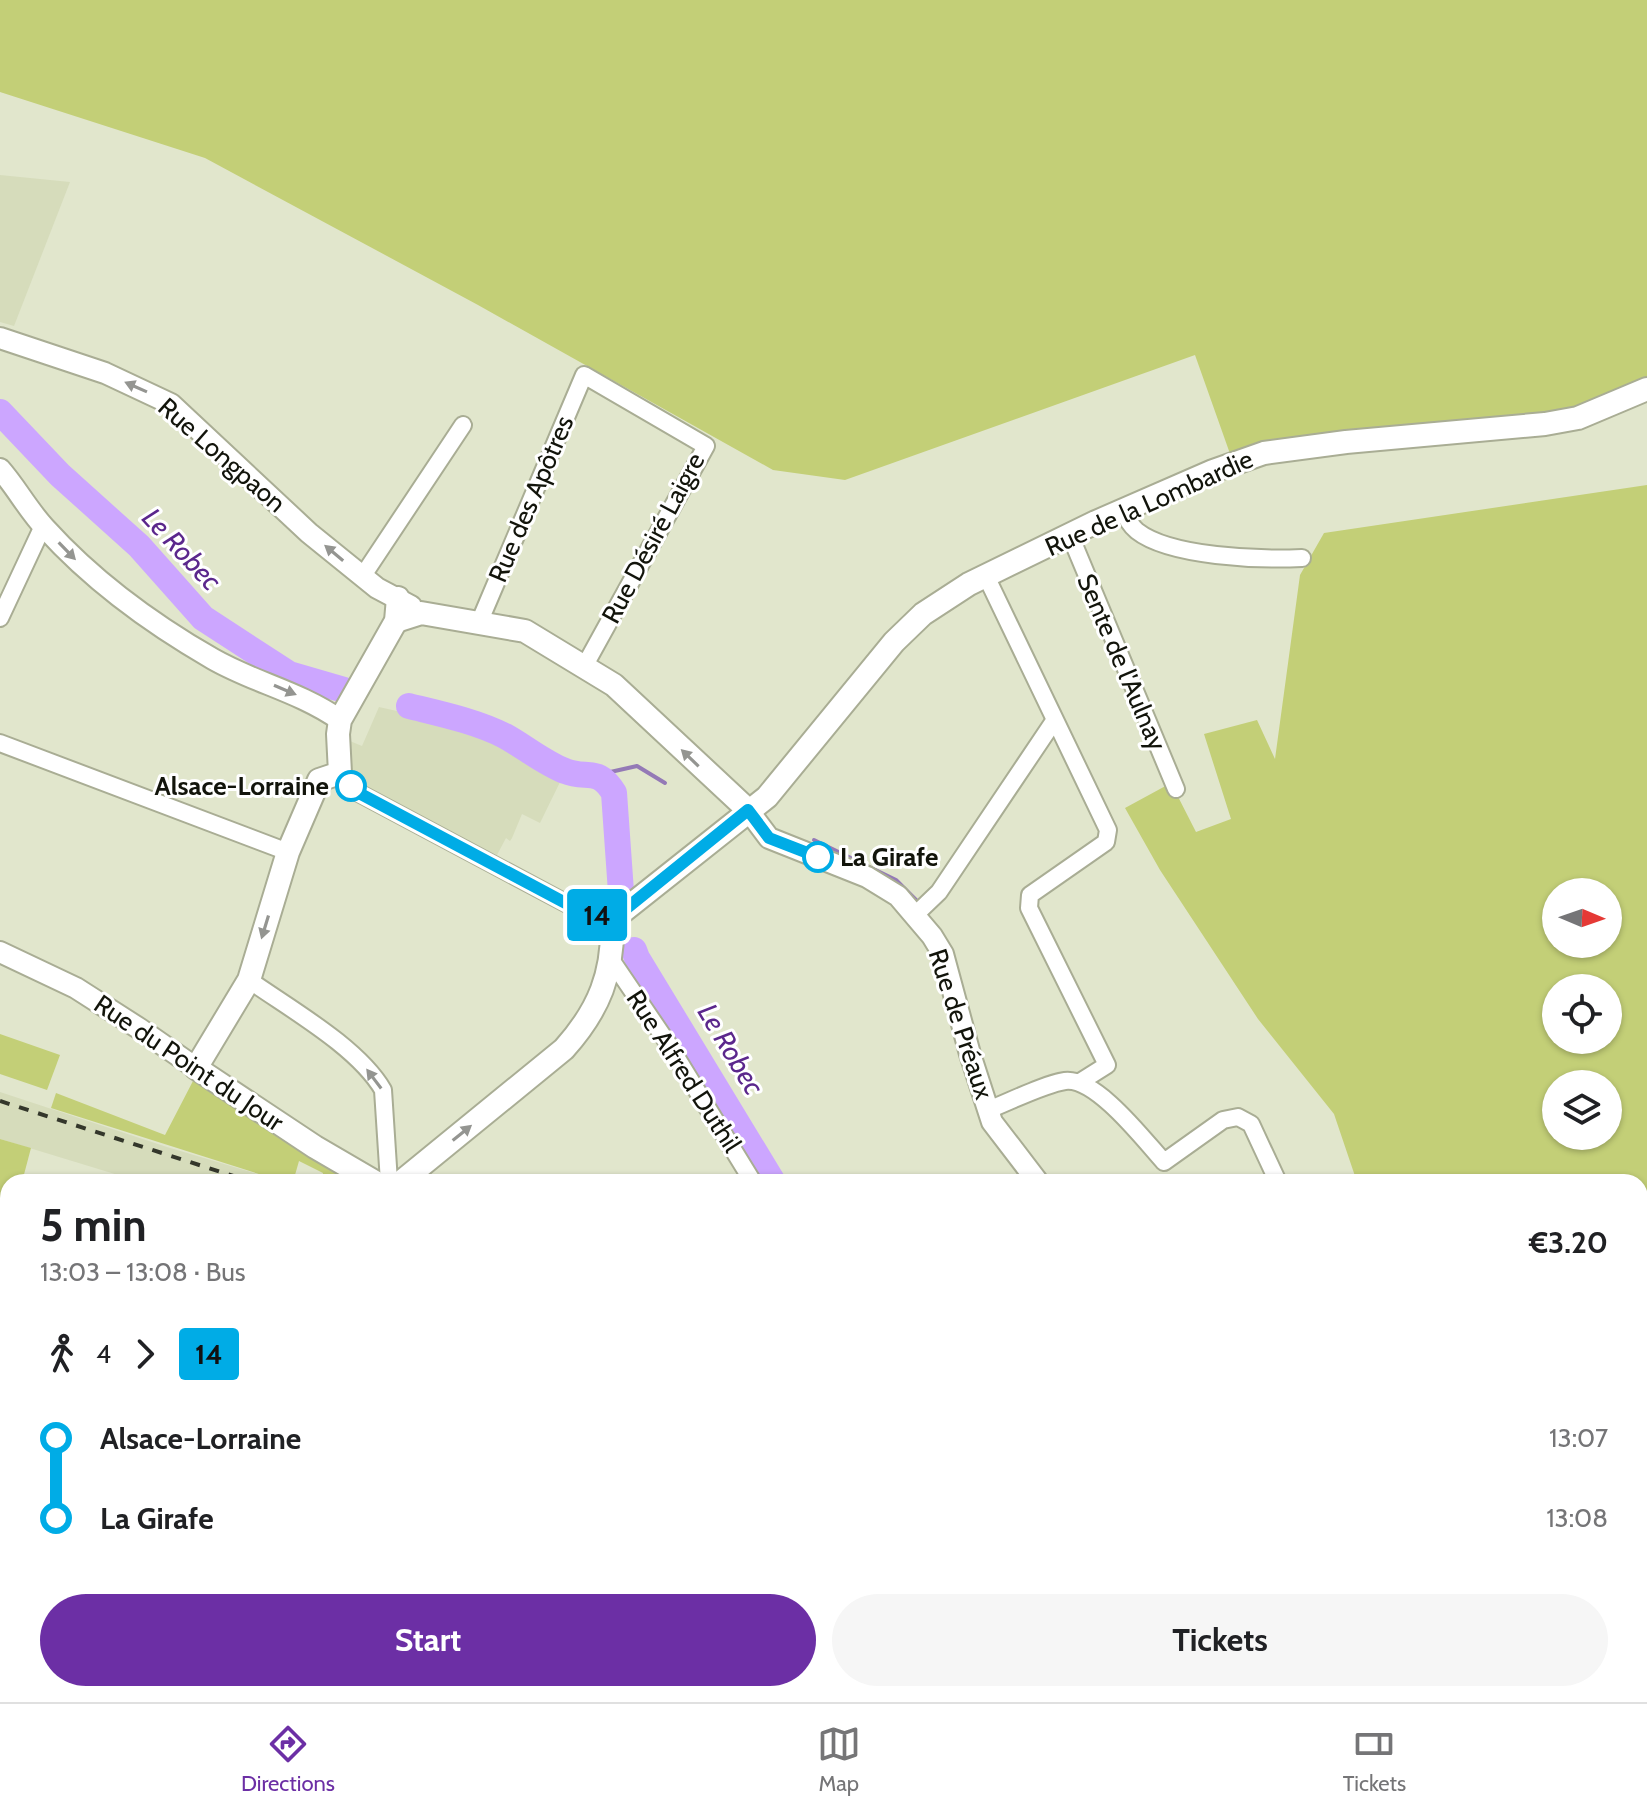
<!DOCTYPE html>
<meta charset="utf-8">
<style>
:root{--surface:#fff;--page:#f6f6f6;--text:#202124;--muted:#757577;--line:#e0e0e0;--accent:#6c2fa5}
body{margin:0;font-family:Cabin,sans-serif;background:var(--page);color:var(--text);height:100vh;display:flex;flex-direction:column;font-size:30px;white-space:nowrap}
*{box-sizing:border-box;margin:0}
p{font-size:26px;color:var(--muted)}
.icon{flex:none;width:44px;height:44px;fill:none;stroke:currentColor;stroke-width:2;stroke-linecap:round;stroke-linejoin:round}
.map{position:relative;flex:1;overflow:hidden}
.side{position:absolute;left:0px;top:1174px;width:1648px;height:528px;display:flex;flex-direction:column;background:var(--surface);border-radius:24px 24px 0 0;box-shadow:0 2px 6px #0004}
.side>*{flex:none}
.badge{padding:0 16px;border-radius:6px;font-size:28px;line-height:52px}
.needle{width:52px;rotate:92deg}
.tools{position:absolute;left:1542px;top:878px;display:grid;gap:16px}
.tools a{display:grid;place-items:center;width:80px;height:80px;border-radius:50%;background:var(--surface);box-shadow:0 2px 6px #0004;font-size:40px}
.map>.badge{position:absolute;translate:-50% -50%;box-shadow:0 0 0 4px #fff}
.legs{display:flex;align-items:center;gap:12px;height:88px;padding:0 40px;font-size:26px}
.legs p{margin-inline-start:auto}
.headline{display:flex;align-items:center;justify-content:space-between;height:136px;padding:0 40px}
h1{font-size:44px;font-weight:700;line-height:60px}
.action{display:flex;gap:16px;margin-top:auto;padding:16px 40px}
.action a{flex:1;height:92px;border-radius:48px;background:var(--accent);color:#fff;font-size:32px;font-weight:700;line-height:92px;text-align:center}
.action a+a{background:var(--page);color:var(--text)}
ul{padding:0 40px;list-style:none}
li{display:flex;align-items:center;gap:28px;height:80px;font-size:30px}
li i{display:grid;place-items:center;width:12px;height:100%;margin:0 10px;background:currentColor}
li i::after{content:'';width:20px;height:20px;margin:-10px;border:6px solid;border-radius:50%;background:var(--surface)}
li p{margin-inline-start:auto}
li:first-child i{background:linear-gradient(#0000 50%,currentColor 0)}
li:last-child i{background:linear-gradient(currentColor 50%,#0000 0)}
.menu{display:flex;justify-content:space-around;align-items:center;height:112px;border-top:2px solid var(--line);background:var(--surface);font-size:22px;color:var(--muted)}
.menu a{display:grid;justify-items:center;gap:4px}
.menu .current{color:var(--accent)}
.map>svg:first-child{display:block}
</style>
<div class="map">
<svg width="1647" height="1702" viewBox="0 0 1647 1702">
<rect width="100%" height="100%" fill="#e1e6cc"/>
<g fill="#d6dcbb">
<path d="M0,175L70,182L14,326L0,322Z"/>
<path d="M379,707L472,728L541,761L563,776L540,823L522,814L512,838L510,841L506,838L497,855L360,788L349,769L345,739L362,746Z"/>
<path d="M0,1092L167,1147L284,1182H141L0,1139Z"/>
</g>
<g fill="#c3cf77" fill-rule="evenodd">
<path d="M0,0H1647V394L1630,403L1234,465L1195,355L845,480L773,470L478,305L205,158L0,92Z"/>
<path d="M1647,485V1453L1640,1452V1182H1357L1334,1114L1258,1019L1160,870L1125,808L1171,783L1196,832L1231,819L1204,734L1257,720L1275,759L1300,575L1324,533ZM1556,892H1608V944H1556ZM1556,988H1608V1040H1556ZM1556,1084H1608V1136H1556Z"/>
<path d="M0,1034L60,1055L47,1090L0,1074Z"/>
<path d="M193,1081L282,1140L355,1182H322L323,1173L299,1161L293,1182H284L51,1108L56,1093L165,1135Z"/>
<path d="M0,1139L31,1148L22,1182H8V1237L0,1233Z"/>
<path d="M8,1378V1664L0,1674V1382Z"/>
<path d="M61,1694H526L531,1702H55Z"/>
</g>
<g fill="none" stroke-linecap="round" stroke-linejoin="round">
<g stroke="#947ab6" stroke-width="4">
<path d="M597,775L637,766L665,783"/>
<path d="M814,840L896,880L918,902"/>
</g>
<g stroke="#cca6ff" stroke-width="26">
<path d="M0,412L60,475L139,546L203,618L289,674L344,690"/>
<path d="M409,706C441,714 475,721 505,736C525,747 544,763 565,771C587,780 598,766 614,793L621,892"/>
<path d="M634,950L637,958L773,1182"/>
<path d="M887,1694L892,1702"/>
</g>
<g stroke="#a9ad94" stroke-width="20">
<g id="minor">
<path d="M1123,511C1127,519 1130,525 1137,531C1170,557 1260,560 1302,558"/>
<path d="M1070,535L1176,789"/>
<path d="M986,576L1108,830L1106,842L1030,895L1029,908L1107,1065L1080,1082"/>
<path d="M362,577L463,425"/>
<path d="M0,618L43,526"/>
<path d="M479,623L584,375L706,446L584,667"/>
<path d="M0,743L288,852"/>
<path d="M340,773L357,792L573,907L612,920"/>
<path d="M915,915L939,892L1054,721"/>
<path d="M612,961L667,1042L753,1182"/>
<path d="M249,980C290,1009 358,1047 383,1090L389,1182"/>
<path d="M988,1110C1009,1102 1044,1084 1065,1081C1096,1077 1144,1140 1164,1162L1223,1120L1238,1117L1251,1124L1278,1182"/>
<path d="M1640,1528L1647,1530"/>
</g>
</g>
<g stroke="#a9ad94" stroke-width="24">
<g id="tertiary">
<path d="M0,338L105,373L171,404L309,533L377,588L411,606"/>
<path d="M0,469C16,487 28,510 45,528C92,580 152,624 213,659C255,683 298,691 340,720"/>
<path d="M748,810L769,838L867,877L898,896L932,936L943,954L970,1054L992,1122L1038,1182"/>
<path d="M0,952L76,988L140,1029L196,1068"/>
<path d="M1322,1694L1333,1702"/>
</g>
</g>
<g stroke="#a9ad94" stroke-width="26">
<g id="secondary">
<path d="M396,621L421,613L525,631L614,685L748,810"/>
<path d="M375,1182L315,1147L196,1068L249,980L288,852L319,780L340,773L338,734L340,720L396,621L398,598"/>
<path d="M401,1182L564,1049C599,1010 614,973 612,920L767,797L894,642L923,614L969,584L1096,522L1213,471L1264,453L1346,442L1545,424L1578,418L1647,389"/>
<path d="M0,1360L8,1357"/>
</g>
</g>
<use href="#minor" stroke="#fff" stroke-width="16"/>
<use href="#tertiary" stroke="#fff" stroke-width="20"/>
<use href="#secondary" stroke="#fff" stroke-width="22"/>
<g stroke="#34372b" stroke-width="4" stroke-dasharray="10 10" stroke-linecap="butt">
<path d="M0,1101L252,1182"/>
<path d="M1640,1661L1647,1665"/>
</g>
</g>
<defs><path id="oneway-solid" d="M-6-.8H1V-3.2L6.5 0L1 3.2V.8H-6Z" transform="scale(2)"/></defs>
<g fill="#949591">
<use href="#oneway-solid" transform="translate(136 387) rotate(-156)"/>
<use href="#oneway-solid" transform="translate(67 551) rotate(46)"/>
<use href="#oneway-solid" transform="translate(334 553) rotate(-140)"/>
<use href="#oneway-solid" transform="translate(285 690) rotate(23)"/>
<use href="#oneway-solid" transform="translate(690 758) rotate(-136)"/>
<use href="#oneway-solid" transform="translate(265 927) rotate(107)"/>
<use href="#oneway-solid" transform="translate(374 1079) rotate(-127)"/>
<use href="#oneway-solid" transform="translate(462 1133) rotate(-39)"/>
</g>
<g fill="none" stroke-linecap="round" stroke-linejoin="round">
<g stroke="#fff" stroke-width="18">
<path id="line-1" d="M351,786L357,792L573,907L612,920L748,810L769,838L818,857"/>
</g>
<use href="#line-1" stroke="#00ace6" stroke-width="12"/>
</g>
<g fill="#fff" stroke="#00ace6" stroke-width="4">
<circle cx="351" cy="786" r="14"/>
<circle cx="818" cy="857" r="14"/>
</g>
<g text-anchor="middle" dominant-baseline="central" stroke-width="6" stroke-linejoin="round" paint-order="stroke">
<g font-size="26" fill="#12140b" stroke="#fff">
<text transform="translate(222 455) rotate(41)">Rue Longpaon</text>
<text transform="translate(531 499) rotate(-67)">Rue des Apôtres</text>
<text transform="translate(1149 503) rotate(-24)">Rue de la Lombardie</text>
<text transform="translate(653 538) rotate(-62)">Rue Désiré Laigre</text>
<text transform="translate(1122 662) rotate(67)">Sente de l'Aulnay</text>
<text transform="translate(961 1024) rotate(72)">Rue de Préaux</text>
<text transform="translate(189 1063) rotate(34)">Rue du Point du Jour</text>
<text transform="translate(684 1071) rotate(57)">Rue Alfred Duthil</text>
</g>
<g font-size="26" font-weight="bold" fill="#12140b" stroke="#fff" text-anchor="end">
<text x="329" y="786">Alsace-Lorraine</text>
<text x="840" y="857" text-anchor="start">La Girafe</text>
</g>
<g font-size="28" font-style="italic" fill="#5b278c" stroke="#fff">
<text transform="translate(182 549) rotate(47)">Le Robec</text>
<text transform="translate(731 1049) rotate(59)">Le Robec</text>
</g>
</g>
</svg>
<div class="tools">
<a><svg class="needle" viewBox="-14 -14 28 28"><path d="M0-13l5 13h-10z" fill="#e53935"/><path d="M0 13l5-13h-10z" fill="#757577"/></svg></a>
<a><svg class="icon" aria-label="locate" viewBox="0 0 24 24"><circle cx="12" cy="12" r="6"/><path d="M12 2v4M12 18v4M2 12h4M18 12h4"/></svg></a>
<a><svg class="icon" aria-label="layers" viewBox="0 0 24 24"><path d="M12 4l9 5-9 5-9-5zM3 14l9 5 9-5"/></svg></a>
</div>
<b class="badge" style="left:597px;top:915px;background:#00ace6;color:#111">14</b>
<section class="side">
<div class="headline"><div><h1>5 min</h1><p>13:03 – 13:08 · Bus</p></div><b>€3.20</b></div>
<div class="legs"><svg class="icon" aria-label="walk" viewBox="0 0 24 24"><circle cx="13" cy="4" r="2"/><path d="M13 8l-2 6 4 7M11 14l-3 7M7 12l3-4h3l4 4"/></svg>4<svg class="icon" aria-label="forward" viewBox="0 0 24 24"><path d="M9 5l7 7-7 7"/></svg><b class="badge" style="background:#00ace6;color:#111">14</b></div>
<ul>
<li><i style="color:#00ace6"></i><b>Alsace-Lorraine</b><p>13:07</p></li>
<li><i style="color:#00ace6"></i><b>La Girafe</b><p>13:08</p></li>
</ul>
<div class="action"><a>Start</a><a>Tickets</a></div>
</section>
</div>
<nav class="menu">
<a class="current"><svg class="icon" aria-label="directions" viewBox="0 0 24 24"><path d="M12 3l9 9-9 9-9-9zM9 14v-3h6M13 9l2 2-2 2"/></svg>Directions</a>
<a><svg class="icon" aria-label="map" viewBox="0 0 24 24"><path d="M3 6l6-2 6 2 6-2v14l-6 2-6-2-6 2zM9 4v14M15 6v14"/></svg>Map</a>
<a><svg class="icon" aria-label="tickets" viewBox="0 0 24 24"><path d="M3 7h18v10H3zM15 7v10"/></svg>Tickets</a>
</nav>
